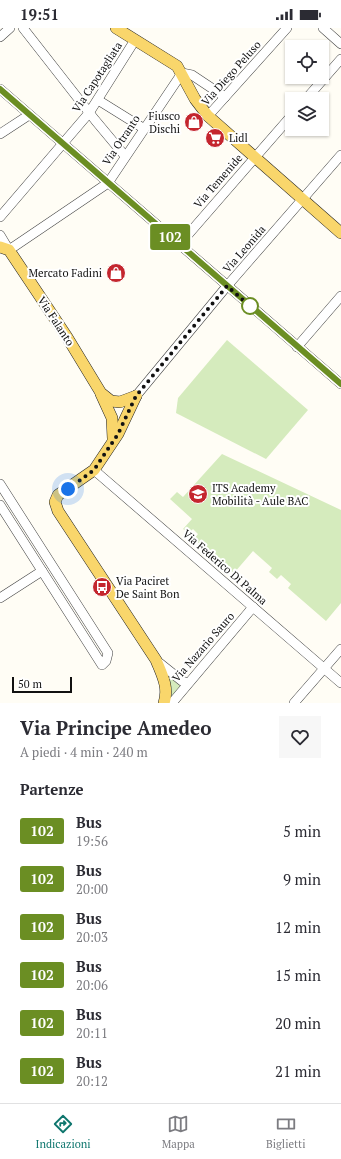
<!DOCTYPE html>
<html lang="it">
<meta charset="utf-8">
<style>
:root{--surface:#fff;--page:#f7f7f7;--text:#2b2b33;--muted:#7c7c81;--line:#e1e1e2;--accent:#0f766e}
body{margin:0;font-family:"PT Serif",serif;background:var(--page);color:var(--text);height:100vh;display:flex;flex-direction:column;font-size:15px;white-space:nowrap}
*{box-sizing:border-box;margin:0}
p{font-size:13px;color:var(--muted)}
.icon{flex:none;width:22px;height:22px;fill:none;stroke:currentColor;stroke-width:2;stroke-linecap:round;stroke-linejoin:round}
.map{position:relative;height:675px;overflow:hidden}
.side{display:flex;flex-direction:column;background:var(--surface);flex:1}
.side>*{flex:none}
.badge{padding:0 8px;border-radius:3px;font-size:14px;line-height:26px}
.buttons{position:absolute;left:285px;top:12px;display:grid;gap:8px}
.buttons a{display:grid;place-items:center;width:44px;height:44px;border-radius:0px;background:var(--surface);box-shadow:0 1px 3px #0004;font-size:20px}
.scale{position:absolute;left:12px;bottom:10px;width:60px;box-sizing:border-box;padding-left:4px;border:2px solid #111;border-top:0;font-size:11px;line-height:14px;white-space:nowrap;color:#111;-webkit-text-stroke:3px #fff;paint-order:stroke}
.you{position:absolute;width:20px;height:20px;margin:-10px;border:3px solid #fff;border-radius:50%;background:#1a73e8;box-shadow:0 0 0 6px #1a73e833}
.map>.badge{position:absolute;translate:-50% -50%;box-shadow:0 0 0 2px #fff}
h2{padding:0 20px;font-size:15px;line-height:36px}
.round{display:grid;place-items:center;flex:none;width:42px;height:42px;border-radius:0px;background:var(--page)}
.summary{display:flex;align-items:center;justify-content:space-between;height:68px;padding:0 20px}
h1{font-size:19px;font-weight:800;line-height:30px}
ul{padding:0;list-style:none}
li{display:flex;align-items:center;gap:12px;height:48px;padding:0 20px}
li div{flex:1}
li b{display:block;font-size:15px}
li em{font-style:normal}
li .badge{min-width:44px;font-weight:700;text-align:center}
.status{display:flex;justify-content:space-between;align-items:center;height:28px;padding:0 20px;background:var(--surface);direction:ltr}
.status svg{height:11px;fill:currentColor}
.tabs{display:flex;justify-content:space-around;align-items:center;height:56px;border-top:1px solid var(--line);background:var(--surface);font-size:11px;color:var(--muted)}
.tabs a{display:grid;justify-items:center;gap:2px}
.tabs .selected{color:var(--accent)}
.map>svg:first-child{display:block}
</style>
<div class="status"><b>19:51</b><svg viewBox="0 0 49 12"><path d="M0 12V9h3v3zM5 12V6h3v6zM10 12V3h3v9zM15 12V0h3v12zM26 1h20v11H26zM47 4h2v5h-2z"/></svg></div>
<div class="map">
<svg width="341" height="675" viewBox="0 0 341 675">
<rect width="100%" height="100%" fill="#fffdf5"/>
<g fill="#d5ebbd">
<path d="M227,312L308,382L266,431L176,385L178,370Z"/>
<path d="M222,426L341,482V575L326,593L288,560L291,556L281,547L277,551L269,544L272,540L253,523L234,545L194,511L198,506L193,501L189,505L183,501L192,491L170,471L177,464L183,469Z"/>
<path d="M165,645L183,656L170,670Z"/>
</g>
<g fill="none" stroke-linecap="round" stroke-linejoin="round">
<g stroke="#444" stroke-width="10">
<g id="minor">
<path d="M23,0L95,92L125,128"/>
<path d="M323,0L341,16"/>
<path d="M0,9L10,0"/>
<path d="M0,61L341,356"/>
<path d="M306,71L341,31"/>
<path d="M98,72L143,100"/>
<path d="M208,88L287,0"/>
<path d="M0,106L29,87"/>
<path d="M0,189L89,85L135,12"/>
<path d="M0,207L9,222L108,155L182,45L192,47L225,69"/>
<path d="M179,217L292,87"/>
<path d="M297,319L341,268"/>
<path d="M136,368L227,258L341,127"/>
<path d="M94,442L341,655"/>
<path d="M0,456L108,625L106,633L102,637L0,477"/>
<path d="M0,570L42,543"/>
<path d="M157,633L182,653L188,655"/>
<path d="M172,675L253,579"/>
<path d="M294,675L341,621"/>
</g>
</g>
<g stroke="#222" stroke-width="12">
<g id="major">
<path d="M116,0L177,38L195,71L208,88L341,205"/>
<path d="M0,219L9,222L67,309L101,365L111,373L120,374L136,368"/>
<path d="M101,366L112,390L113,411"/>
<path d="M136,368L118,406L94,442L58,467L55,474L58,483L156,632C162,647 169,659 164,675"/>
</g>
</g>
<use href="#minor" stroke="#fff" stroke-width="9"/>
<use href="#major" stroke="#f9d66b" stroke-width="11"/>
</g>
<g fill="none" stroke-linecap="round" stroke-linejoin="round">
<g stroke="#fff" stroke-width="9">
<path id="line" d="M0,61L341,356"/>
</g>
<use href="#line" stroke="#6b8e23" stroke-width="6"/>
<path stroke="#111" stroke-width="4" stroke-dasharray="0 7.2" d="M68,461L94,442L118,406L136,368L227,258L250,278"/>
</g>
<defs>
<g id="shop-disc" transform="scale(1)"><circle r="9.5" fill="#c4262e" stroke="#fff"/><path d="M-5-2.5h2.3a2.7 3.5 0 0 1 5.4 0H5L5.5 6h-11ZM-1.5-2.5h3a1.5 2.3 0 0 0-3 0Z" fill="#fff"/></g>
<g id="supermarket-disc" transform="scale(1)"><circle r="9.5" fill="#c4262e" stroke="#fff"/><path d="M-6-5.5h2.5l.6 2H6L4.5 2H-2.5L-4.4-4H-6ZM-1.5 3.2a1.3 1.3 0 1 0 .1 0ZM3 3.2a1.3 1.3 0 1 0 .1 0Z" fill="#fff"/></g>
<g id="university-disc" transform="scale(1)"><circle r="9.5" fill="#c4262e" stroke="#fff"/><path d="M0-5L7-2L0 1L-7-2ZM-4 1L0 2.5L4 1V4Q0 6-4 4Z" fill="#fff"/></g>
<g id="bus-disc" transform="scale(1)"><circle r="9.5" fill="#c4262e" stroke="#fff"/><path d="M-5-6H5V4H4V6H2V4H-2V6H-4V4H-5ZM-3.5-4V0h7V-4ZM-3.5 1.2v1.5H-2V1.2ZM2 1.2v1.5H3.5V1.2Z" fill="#fff"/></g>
</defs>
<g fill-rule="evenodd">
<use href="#shop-disc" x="194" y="94"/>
<use href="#supermarket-disc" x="215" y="110"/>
<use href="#shop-disc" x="116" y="245"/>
<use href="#university-disc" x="198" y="466"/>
<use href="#bus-disc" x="102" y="559"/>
</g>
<circle fill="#fff" stroke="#6b8e23" stroke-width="2" cx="250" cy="278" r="8"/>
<g text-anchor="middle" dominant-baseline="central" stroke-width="4" stroke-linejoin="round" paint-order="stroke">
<g font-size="11" fill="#111" stroke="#fff">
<text transform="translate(231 45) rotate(-48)">Via Diego Peluso</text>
<text transform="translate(97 49) rotate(-57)">Via Capotagliata</text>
<text transform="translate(121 112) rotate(-56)">Via Otranto</text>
<text transform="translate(218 153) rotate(-49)">Via Temenide</text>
<text transform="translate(244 221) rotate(-49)">Via Leonida</text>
<text transform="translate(56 293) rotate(57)">Via Falanto</text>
<text transform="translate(225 539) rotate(41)">Via Federico Di Palma</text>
<text transform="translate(203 619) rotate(-49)">Via Nazario Sauro</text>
</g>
<g font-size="11" fill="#111" stroke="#fff" text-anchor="start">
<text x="180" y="88" text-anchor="end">Fiusco<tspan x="180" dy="13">Dischi</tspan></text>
<text x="229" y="110">Lidl</text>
<text x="102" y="245" text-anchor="end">Mercato Fadini</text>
<text x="212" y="460">ITS Academy<tspan x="212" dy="13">Mobilità - Aule BAC</tspan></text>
<text x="116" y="553">Via Paciret<tspan x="116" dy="13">De Saint Bon</tspan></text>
</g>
</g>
</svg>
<div class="buttons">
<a><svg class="icon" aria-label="locate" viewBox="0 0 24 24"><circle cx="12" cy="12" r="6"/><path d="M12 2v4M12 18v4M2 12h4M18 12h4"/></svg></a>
<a><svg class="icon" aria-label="layers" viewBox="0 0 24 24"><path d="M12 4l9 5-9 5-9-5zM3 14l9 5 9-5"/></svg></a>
</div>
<div class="scale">50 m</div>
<div class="you" style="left:68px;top:461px"></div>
<b class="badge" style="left:170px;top:209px;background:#6b8e23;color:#fff">102</b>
</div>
<section class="side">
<div class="summary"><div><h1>Via Principe Amedeo</h1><p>A piedi · 4 min · 240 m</p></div><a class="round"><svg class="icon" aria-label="heart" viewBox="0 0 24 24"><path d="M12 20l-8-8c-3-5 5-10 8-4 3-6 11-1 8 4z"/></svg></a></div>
<h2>Partenze</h2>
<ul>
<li><span class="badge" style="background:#6b8e23;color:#fff">102</span><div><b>Bus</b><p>19:56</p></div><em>5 min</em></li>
<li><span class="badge" style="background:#6b8e23;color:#fff">102</span><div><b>Bus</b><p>20:00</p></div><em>9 min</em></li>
<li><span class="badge" style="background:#6b8e23;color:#fff">102</span><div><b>Bus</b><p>20:03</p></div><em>12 min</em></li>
<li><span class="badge" style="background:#6b8e23;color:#fff">102</span><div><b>Bus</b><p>20:06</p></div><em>15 min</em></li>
<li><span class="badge" style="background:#6b8e23;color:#fff">102</span><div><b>Bus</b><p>20:11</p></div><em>20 min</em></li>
<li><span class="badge" style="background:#6b8e23;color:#fff">102</span><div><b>Bus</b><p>20:12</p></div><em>21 min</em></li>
</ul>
</section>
<nav class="tabs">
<a class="selected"><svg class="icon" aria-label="directions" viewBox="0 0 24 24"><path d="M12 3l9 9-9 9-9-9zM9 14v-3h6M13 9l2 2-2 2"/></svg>Indicazioni</a>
<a><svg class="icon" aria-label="map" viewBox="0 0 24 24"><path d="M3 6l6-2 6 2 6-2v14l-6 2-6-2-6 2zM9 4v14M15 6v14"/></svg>Mappa</a>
<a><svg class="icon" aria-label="tickets" viewBox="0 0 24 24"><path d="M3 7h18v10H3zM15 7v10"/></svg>Biglietti</a>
</nav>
